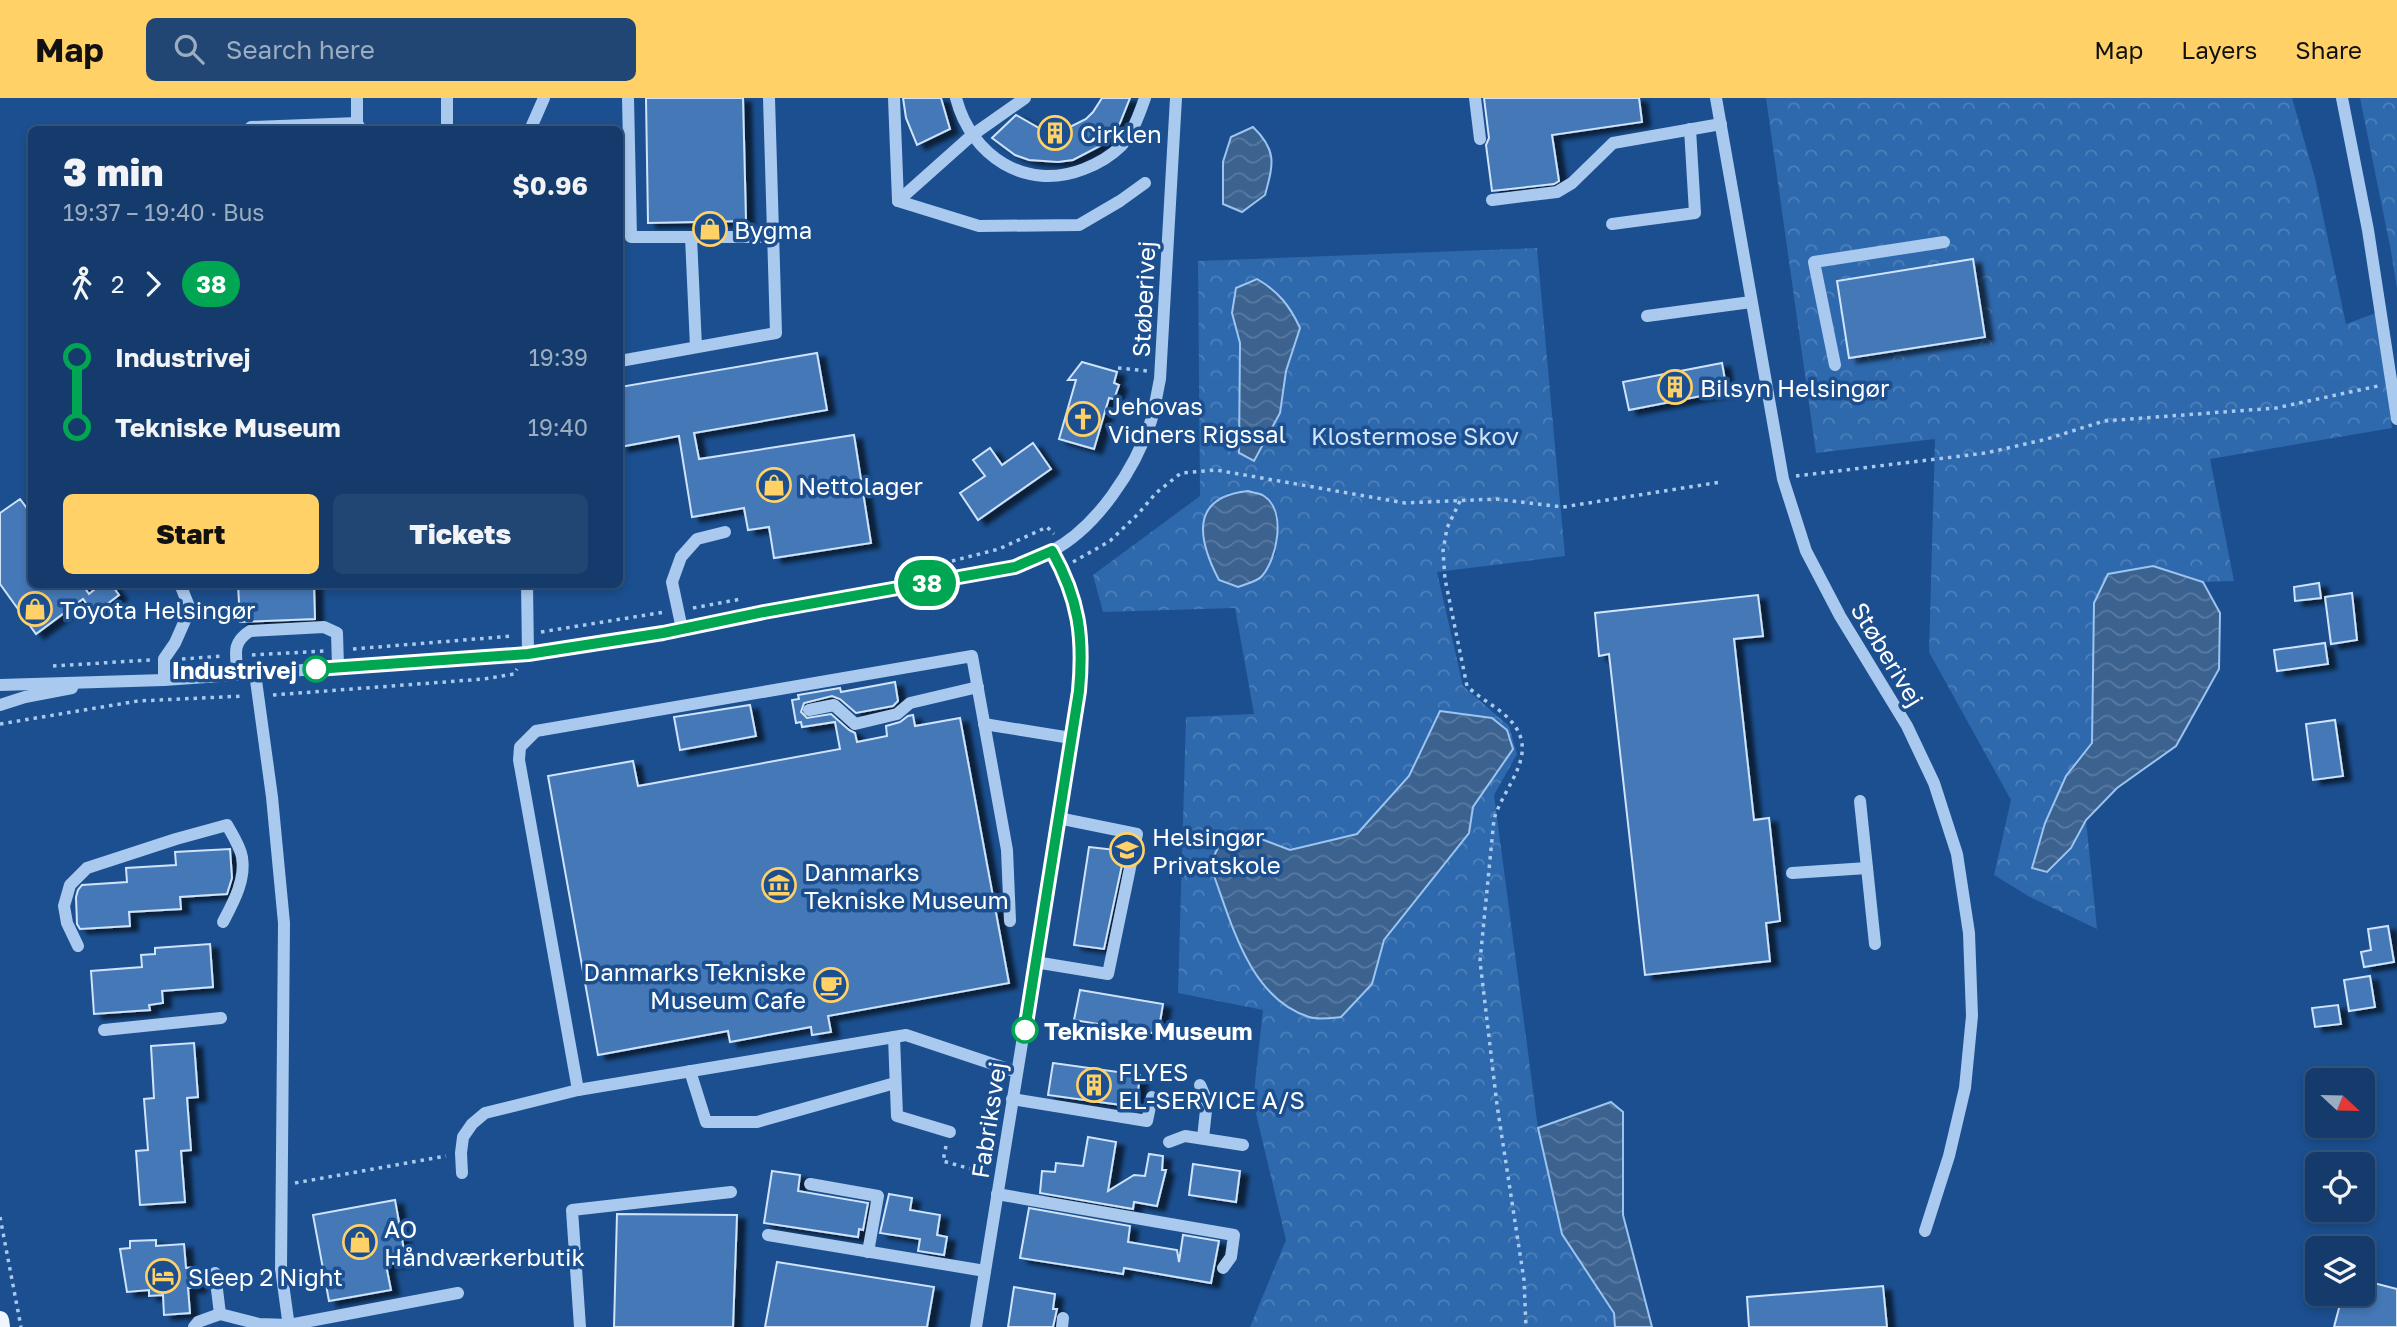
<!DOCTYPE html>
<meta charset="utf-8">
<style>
:root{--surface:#143b6b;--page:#214673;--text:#f1f3f6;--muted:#9dadc1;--line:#33557e;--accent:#ffd166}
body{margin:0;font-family:"Golos Text",sans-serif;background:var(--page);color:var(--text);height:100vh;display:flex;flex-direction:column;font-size:26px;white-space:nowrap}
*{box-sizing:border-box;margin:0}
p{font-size:23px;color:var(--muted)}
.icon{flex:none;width:38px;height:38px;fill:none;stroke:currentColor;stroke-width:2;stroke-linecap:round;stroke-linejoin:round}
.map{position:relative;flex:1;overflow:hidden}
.sheet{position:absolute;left:28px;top:28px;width:595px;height:462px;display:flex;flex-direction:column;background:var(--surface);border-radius:10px;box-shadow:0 4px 10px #0003,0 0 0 2px var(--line)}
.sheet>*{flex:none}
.badge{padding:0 14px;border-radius:23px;font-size:24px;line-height:46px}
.needle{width:46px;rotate:112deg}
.fabs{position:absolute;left:2305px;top:970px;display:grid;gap:14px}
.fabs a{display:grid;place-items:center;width:70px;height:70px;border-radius:10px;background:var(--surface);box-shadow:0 4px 10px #0003,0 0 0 2px var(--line);font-size:35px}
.map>.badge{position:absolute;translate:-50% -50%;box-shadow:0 0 0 4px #fff}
.legs{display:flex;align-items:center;gap:10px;height:77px;padding:0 35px;font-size:23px}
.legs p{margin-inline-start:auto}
.overview{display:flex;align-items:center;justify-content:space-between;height:119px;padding:0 35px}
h1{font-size:38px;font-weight:800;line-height:52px}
.primary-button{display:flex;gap:14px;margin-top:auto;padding:14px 35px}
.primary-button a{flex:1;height:80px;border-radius:10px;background:var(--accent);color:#111;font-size:28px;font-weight:800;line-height:80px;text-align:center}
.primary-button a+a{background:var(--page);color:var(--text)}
ul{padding:0 35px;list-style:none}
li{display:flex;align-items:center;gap:24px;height:70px;font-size:26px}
li i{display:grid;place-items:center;width:10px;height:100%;margin:0 9px;background:currentColor}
li i::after{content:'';width:18px;height:18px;margin:-9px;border:5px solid;border-radius:50%;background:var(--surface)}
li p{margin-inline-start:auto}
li:first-child i{background:linear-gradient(#0000 50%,currentColor 0)}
li:last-child i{background:linear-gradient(currentColor 50%,#0000 0)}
header{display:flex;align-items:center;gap:42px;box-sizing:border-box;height:98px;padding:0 35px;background:var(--accent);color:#111}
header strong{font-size:33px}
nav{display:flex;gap:38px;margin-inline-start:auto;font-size:24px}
.search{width:490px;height:63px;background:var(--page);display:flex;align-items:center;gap:18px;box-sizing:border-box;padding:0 24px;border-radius:10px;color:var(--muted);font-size:26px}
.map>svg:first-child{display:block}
</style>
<header>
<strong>Map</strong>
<div class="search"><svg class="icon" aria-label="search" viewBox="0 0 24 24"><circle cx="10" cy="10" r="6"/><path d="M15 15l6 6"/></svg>Search here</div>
<nav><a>Map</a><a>Layers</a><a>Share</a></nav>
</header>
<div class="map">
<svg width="2397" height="1229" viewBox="0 0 2397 1229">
<defs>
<pattern id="forest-crowns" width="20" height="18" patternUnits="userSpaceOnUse" patternTransform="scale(1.75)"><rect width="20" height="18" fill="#2e69ad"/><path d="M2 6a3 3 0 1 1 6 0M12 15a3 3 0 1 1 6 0" fill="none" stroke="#4d80b9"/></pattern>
<pattern id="water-waves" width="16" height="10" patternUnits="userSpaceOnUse" patternTransform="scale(1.75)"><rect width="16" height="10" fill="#3c6290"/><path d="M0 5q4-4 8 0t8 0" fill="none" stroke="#597aa1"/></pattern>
<filter id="shadow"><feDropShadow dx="8" dy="4.5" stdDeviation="2" flood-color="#0009"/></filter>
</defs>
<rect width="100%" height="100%" fill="#1b4f8f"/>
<g fill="url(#forest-crowns)" fill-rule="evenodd">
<path d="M1766,0H2292L2315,80L2346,226L2376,215L2392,330L2210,361L2234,483L2203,484L2153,468L2094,505L2092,645L2066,678L2071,751L2086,722L2097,831L2030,799L1994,777L2011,702L1929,554L1935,341L1816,355Z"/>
<path d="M2360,0H2397V191L2391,153Z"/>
<path d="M1537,150L1565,458L1437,474L1463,588L1509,628L1517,656L1494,697L1538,1030L1562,1136L1614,1215L1615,1229H1250L1286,1142L1253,1003L1263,912L1178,895L1186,619L1254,616L1235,510L1103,514L1093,477L1200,398L1198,163ZM1232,215L1300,230L1286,273L1280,315L1254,362L1240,355V245ZM1248,393L1273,411L1278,435L1275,458L1213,404L1229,395ZM1440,613L1513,651L1473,709L1469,735L1384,842L1372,886L1311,920L1280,905L1247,864L1240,733L1290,752L1357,736L1409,678Z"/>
</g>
<g fill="url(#water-waves)" stroke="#9cc4f0" stroke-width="2">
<path d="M1253,29C1278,53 1273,67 1265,97L1242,114L1223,106V64L1231,39Z"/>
<path d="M1257,181C1278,193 1290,208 1300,230L1286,273L1280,315L1254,363L1239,355L1240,245L1232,215L1236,190Z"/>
<path d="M1248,393C1252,395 1260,395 1264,398C1287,413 1277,461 1262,478C1257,484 1245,486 1238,489L1219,482C1198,442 1189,399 1248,393Z"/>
<path d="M2153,468L2203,484L2220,515L2219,571L2176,648L2117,690L2086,722L2071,750L2047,774L2032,770L2045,725L2066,678L2092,645L2094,505L2108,476Z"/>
<path d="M1440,613L1492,620L1507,632L1513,651L1473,709L1469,735L1384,842L1372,886L1341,919C1331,920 1318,922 1309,919C1247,899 1231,821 1210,767L1220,745L1240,733L1290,752L1357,736L1409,678Z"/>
<path d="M1611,1004L1623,1014V1117L1652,1229H1615L1614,1215L1562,1136L1538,1030Z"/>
</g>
<g fill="#4478b7" stroke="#cfe3fa" stroke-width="2" filter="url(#shadow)">
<path d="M646,0H743L746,123L648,125Z"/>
<path d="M903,0H941L950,31L917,47L906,20Z"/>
<path d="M1102,0H1130L1120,25L1111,38L1100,48L1073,62L1058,64L1029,62L1015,57L992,40L1016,17L1039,30L1059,32L1068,30L1086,21L1093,14Z"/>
<path d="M1484,0H1639L1642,24L1552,37L1559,83L1554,86L1492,93L1486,47L1489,40Z"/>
<path d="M1973,161L1985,239L1849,260L1837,183Z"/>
<path d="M817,255L827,312L694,335L699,361L854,337L871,445L774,460L769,429L748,432L744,410L692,419L679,338L620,349V289Z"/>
<path d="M1082,264L1117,274L1114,285L1119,287L1114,301L1109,300L1094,351L1059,341L1076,282H1068Z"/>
<path d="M1722,265L1727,293L1629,312L1623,284Z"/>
<path d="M1033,345L1051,371L978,422L960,395L985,378L973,362L990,350L1002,367Z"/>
<path d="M20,401L32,417V486H82L89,496L101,486H111L119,497L94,516L83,501L36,536L0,486V415Z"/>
<path d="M2319,485L2321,500L2295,503L2294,489Z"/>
<path d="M238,486H314L315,521L240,524Z"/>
<path d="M2352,495L2357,542L2331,546L2325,499Z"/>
<path d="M1758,497L1763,538L1734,541L1754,722L1769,720L1780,823L1766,825L1770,863L1645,877L1609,556L1599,558L1595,515Z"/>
<path d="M2325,545L2328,566L2277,573L2274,552Z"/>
<path d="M895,584L898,603L893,608L856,615L840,601L832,598L804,605L801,614L807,620L831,616L849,632L855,635L857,644L887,638L886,628L900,624L908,618L913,617L915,628L960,620L1009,885L828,918L831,934L812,937L811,929L730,944L728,933L598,957L548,678L633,663L638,688L840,651L835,624L802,629L801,624L796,625L792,602L799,601L798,597L840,590L841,594Z"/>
<path d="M750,607L756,638L680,652L674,619Z"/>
<path d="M2335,622L2343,678L2313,682L2306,626Z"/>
<path d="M1089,749L1125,753L1104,851L1074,847Z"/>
<path d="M230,751L232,780L227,796L180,799L181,811L129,814L130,828L80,831L77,826L76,799L78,792L82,787L127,784L126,770L176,767L175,754Z"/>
<path d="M2388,828L2394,864L2364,869L2361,854L2371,852L2368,831Z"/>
<path d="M210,846L213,889L162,893L163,905L149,907L150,912L94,916L91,873L142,869L141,857L155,856V850Z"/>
<path d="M2370,878L2375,909L2349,913L2344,882Z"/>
<path d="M1080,892L1163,906L1158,936L1074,922Z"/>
<path d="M2338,907L2341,926L2315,929L2312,910Z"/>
<path d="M194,945L198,999L187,1000L191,1052L181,1053L185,1104L140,1107L136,1053L148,1052L144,1001L154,1000L151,948Z"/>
<path d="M1053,965L1140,977L1136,1009L1048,997Z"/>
<path d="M1088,1039L1116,1044L1108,1093L1134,1077L1145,1078L1149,1056L1163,1058L1162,1072H1166L1157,1108L1134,1104L1133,1111L1040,1095L1042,1073L1055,1074L1056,1065L1083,1068Z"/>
<path d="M1193,1066L1240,1073L1236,1104L1189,1097Z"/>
<path d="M772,1073L800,1077L798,1093L868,1105L863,1132L859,1131L858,1139L764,1125Z"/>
<path d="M889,1096L912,1100L910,1112L940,1117L937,1137L947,1139L944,1157L918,1153L920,1141L880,1135Z"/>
<path d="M395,1102L406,1163L386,1167L391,1192L329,1203L313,1117Z"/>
<path d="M1029,1110L1130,1128L1128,1144L1177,1152L1179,1164L1183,1137L1219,1143L1211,1185L1124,1170L1123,1176L1020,1160Z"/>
<path d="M617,1116L737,1117L733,1229H614Z"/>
<path d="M156,1142V1148L184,1146L186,1170L196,1169L198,1190H188L190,1215L164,1217L163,1197L149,1198V1192L127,1194L120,1151L130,1150V1143Z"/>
<path d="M777,1164L934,1189L927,1229H765Z"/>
<path d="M2362,1182L2397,1191V1229H2334L2343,1195H2362Z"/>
<path d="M1883,1188L1887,1229H1749L1747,1199Z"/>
<path d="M1014,1189L1055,1196L1053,1211H1057L1053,1229H1008Z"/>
</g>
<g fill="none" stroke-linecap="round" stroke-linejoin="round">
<g stroke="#a9c9ee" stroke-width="3.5" stroke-dasharray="3.5 5" stroke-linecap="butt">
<path d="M1118,270L1148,273"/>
<path d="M1796,378L1986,355L2047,341L2104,323L2276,310L2378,288"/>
<path d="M1460,403L1447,430L1443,453L1445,481L1467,588C1479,600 1494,607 1506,618C1544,653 1505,685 1494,721L1480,863L1497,1007L1524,1182L1526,1229"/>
<path d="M952,463L999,451L1047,429L1054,436"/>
<path d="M1073,464L1110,443L1138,416L1156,395L1181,375L1216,372L1405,405L1496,401L1563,409L1721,384"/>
<path d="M693,510L741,501"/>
<path d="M541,534L665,514"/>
<path d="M353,551L513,538"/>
<path d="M252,557L324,553"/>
<path d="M182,561L223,558"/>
<path d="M53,568L150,562"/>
<path d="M273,597L484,581L514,576L517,571"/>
<path d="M0,626L138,603L244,598"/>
<path d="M946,1048L943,1063L988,1076"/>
<path d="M295,1085L446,1058"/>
<path d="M0,1119L21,1229"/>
</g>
<g stroke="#a9c9ee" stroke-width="12">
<path d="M357,0V25L360,30"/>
<path d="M628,0L631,139H773"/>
<path d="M894,0L898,103L979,128L1079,127L1120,103L1145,85"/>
<path d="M956,0C971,58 1026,94 1084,71C1097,66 1111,58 1121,48C1133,34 1139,17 1145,0"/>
<path d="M1475,0L1480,41"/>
<path d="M1716,0L1783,381L1806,453L1840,518L1907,628L1934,685L1957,756L1969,835L1972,918L1965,990L1949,1058L1925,1133"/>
<path d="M2342,0L2368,132L2397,321"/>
<path d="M248,32L251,29L357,25"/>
<path d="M447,32V0"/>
<path d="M530,32L544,0"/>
<path d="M1492,102L1557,94L1572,85L1613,45L1721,26"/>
<path d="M898,103L971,38L1025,0"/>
<path d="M1612,126L1695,115L1690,31"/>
<path d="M691,139L696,249"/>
<path d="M1647,218L1751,204"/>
<path d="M620,263L776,235L769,0"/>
<path d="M1835,267L1814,164L1944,144"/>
<path d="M527,486L528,556"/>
<path d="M682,531L672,484L681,459L697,441L725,434"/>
<path d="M255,575L272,699L284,825L281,1171L289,1229"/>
<path d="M238,577C236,557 231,545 250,533L324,529L337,535L338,569"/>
<path d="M164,582V561L175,545L190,511L180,486"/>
<path d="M0,587L164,582L528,556L663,535L764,514L1015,469C1026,464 1039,460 1050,454C1097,430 1135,371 1151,323C1155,310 1157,295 1160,281L1176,0"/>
<path d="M0,607L25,599L72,590"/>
<path d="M809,612L834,607L855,626L897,616L910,605L978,589"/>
<path d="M984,626L1071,640"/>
<path d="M1860,703L1875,846"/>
<path d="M1792,775L1867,770"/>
<path d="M78,848L67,825L64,808L70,787L87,770L176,741L227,727C232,736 240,748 242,759C246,782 233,805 223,824"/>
<path d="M1035,864L1108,876L1137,736L1058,720"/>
<path d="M104,932L221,920"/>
<path d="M894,939L897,1018L950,1034"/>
<path d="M690,973L706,1024H757L895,985"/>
<path d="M1200,987L1207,1003L1203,1040"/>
<path d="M578,992L519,662L520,649L536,633L972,558L1007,752L1010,823"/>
<path d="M1012,1001L1147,1023L1152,999"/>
<path d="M1169,1044L1185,1038L1243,1047"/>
<path d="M462,1075L461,1055L463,1039L472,1026L485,1015L578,992L906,937L1017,974"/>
<path d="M810,1086L878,1098L868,1154"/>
<path d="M997,1096L1234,1137L1231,1159L1223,1170"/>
<path d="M768,1137L985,1173"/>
<path d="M220,1216L259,1226L289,1227L458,1195"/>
<path d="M194,1229L198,1224L220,1216L215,1175"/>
<path d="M580,1229L572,1112L731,1094"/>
<path d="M976,1229L1079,593C1085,539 1079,501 1052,453"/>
<path d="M1062,1229L1063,1220"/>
</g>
<path stroke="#f0f6ff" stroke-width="18" d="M0,1222L1,1229"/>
</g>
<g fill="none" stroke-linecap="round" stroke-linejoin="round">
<g stroke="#fff" stroke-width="16">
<path id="line-1" d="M316,571L528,556L663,535L764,514L1015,469L1052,453C1079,501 1084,539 1079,593L1025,932"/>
</g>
<use href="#line-1" stroke="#00a651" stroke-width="10"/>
</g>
<defs>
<g id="building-ring" transform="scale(1.75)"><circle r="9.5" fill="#1b4f8f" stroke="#ffd166" stroke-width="1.5"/><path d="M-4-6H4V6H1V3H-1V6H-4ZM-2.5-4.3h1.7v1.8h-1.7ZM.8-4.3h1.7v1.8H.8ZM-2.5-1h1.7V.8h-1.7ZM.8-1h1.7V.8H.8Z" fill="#ffd166"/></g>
<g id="shop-ring" transform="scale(1.75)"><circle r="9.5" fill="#1b4f8f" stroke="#ffd166" stroke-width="1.5"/><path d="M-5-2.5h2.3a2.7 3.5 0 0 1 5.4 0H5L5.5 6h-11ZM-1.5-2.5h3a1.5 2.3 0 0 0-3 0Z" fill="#ffd166"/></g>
<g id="church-ring" transform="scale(1.75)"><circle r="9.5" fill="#1b4f8f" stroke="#ffd166" stroke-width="1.5"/><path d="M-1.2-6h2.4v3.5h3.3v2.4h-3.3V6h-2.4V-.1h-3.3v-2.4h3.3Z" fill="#ffd166"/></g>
<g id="school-ring" transform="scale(1.75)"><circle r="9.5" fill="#1b4f8f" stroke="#ffd166" stroke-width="1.5"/><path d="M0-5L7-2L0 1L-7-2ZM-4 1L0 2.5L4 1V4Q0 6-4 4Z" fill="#ffd166"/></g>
<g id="museum-ring" transform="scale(1.75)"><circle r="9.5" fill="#1b4f8f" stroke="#ffd166" stroke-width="1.5"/><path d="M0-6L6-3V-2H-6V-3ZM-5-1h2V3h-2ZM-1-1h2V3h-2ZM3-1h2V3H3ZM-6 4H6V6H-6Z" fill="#ffd166"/></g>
<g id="cafe-ring" transform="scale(1.75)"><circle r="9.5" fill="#1b4f8f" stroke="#ffd166" stroke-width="1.5"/><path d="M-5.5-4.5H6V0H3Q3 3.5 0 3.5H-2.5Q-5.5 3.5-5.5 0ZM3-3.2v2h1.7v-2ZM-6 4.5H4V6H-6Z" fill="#ffd166"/></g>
<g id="hotel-ring" transform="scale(1.75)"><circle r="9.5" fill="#1b4f8f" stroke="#ffd166" stroke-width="1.5"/><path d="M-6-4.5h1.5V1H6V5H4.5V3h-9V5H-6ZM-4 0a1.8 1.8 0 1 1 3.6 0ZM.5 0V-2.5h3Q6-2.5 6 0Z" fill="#ffd166"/></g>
</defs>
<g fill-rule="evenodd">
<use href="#building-ring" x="1055" y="35"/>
<use href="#shop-ring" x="710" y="131"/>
<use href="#building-ring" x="1675" y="289"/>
<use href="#church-ring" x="1083" y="321"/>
<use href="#shop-ring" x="774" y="387"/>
<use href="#shop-ring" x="35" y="511"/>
<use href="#school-ring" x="1127" y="752"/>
<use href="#museum-ring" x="779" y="787"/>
<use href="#cafe-ring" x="831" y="887"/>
<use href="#building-ring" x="1094" y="987"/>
<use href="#shop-ring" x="360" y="1144"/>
<use href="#hotel-ring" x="163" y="1178"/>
</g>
<g fill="#fff" stroke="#00a651" stroke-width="3.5">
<circle cx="316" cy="571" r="12"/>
<circle cx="1025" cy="932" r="12"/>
</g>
<g text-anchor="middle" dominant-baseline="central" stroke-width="7" stroke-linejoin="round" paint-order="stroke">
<g font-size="24" fill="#fff" stroke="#1b4f8f" text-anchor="start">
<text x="1080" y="35">Cirklen</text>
<text x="734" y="131">Bygma</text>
<text x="1700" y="289">Bilsyn Helsingør</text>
<text x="1108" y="307">Jehovas<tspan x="1108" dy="28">Vidners Rigssal</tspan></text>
<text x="798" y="387">Nettolager</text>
<text x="60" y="511">Toyota Helsingør</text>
<text x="1152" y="738">Helsingør<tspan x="1152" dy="28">Privatskole</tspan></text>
<text x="804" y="773">Danmarks<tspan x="804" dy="28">Tekniske Museum</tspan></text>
<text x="806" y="873" text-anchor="end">Danmarks Tekniske<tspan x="806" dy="28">Museum Cafe</tspan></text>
<text x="1118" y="973">FLYES<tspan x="1118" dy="28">EL-SERVICE A/S</tspan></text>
<text x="384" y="1130">AO<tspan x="384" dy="28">Håndværkerbutik</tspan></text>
<text x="188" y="1178">Sleep 2 Night</text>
</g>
<g font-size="24" fill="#fff" stroke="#1b4f8f">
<text transform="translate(1143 201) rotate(-87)">Støberivej</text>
<text transform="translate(1888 556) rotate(59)">Støberivej</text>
<text transform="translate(988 1022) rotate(-81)">Fabriksvej</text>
</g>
<g font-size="24" fill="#cfe3fa" stroke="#1b4f8f">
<text x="1415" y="337">Klostermose Skov</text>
</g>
<g font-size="24" font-weight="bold" fill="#fff" stroke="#1b4f8f" text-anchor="end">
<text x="297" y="571">Industrivej</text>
<text x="1044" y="932" text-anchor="start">Tekniske Museum</text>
</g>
</g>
</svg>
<div class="fabs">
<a><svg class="needle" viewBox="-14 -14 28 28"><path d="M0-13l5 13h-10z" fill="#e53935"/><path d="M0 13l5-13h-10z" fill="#9dadc1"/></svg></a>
<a><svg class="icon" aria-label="locate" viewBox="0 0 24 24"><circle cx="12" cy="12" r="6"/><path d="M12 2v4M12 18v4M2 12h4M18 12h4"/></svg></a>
<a><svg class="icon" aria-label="layers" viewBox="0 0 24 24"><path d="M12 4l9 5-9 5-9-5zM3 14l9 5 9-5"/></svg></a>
</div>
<b class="badge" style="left:927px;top:485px;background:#00a651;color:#fff">38</b>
<section class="sheet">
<div class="overview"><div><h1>3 min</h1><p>19:37 – 19:40 · Bus</p></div><b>$0.96</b></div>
<div class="legs"><svg class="icon" aria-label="walk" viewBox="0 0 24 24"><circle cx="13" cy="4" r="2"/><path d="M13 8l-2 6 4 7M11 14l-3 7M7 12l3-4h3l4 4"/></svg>2<svg class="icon" aria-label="forward" viewBox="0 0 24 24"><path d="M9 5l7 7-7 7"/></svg><b class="badge" style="background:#00a651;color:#fff">38</b></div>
<ul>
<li><i style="color:#00a651"></i><b>Industrivej</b><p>19:39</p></li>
<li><i style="color:#00a651"></i><b>Tekniske Museum</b><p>19:40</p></li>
</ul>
<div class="primary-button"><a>Start</a><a>Tickets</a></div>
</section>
</div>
